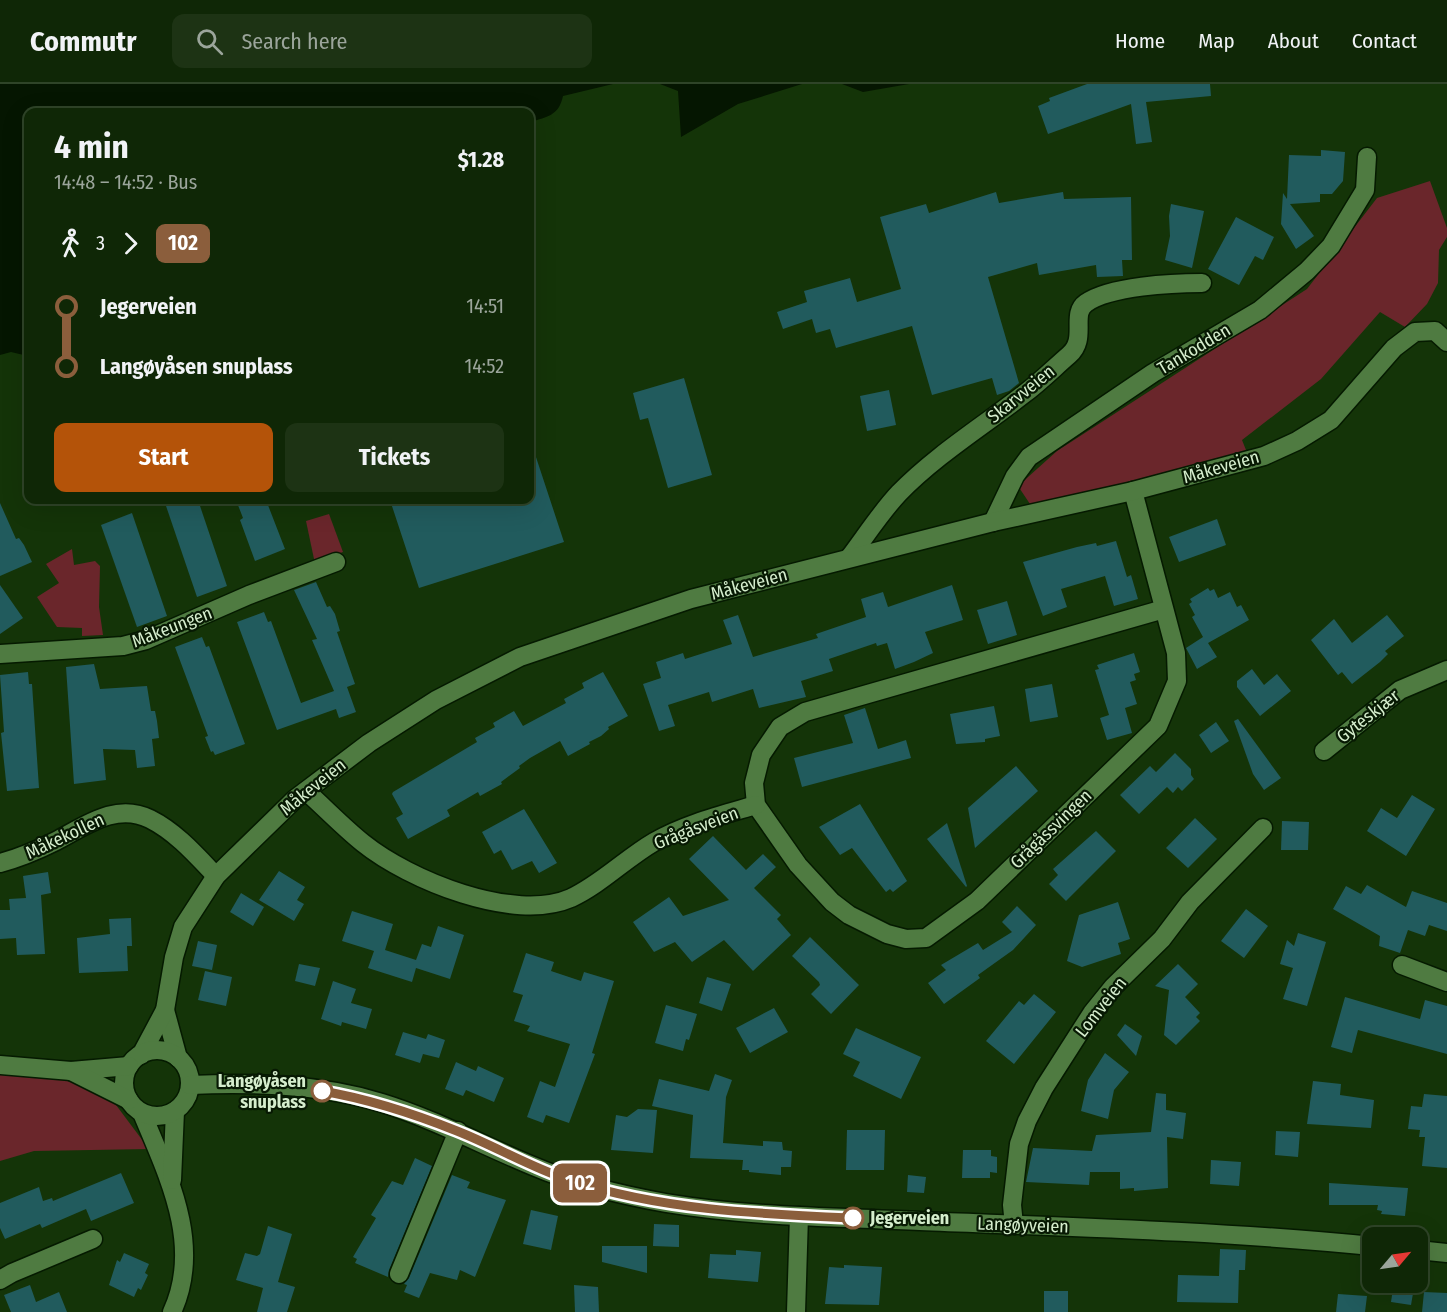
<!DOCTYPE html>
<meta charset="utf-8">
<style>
:root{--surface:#0f2706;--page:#1d3314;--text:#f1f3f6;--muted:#9ba59b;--line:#2f4428;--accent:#b45309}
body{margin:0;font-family:"Fira Sans Condensed",sans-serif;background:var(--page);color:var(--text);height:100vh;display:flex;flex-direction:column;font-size:22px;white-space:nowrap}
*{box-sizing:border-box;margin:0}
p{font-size:20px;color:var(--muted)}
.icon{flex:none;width:33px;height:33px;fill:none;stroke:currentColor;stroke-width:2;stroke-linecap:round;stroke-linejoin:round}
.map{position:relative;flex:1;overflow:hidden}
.panel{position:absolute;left:24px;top:24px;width:510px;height:396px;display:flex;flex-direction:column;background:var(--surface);border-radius:12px;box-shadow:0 6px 24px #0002,0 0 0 2px var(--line)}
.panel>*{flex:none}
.badge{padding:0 12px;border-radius:9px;font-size:21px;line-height:39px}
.needle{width:39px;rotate:61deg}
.buttons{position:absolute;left:1362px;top:1143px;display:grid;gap:12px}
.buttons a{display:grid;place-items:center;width:66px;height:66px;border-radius:12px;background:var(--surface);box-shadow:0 6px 24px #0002,0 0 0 2px var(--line);font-size:30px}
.map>.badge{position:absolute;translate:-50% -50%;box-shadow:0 0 0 3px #fff}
.legs{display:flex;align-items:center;gap:9px;height:66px;padding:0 30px;font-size:20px}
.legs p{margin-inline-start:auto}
.summary{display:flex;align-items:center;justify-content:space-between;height:102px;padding:0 30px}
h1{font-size:33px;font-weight:700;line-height:45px}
.action{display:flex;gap:12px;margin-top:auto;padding:12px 30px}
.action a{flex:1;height:69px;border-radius:12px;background:var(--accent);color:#fff;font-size:24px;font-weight:700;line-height:69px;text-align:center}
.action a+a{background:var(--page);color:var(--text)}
ul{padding:0 30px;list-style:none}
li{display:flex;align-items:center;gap:21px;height:60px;font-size:22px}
li i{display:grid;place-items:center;width:9px;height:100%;margin:0 8px;background:currentColor}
li i::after{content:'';width:15px;height:15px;margin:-8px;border:4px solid;border-radius:50%;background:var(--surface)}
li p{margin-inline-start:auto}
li:first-child i{background:linear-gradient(#0000 50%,currentColor 0)}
li:last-child i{background:linear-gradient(currentColor 50%,#0000 0)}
header{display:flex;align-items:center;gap:36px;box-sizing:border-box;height:84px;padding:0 30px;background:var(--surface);border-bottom:2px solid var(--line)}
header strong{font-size:28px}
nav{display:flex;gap:33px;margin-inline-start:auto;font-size:21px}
.search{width:420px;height:54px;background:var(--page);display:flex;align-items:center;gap:15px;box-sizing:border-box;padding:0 21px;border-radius:12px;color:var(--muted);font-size:22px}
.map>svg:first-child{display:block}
</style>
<header>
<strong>Commutr</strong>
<div class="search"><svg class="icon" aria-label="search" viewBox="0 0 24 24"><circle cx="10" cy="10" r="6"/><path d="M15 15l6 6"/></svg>Search here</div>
<nav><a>Home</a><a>Map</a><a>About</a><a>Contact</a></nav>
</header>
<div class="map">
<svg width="1447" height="1228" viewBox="0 0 1447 1228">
<rect width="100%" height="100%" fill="#143408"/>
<g fill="#6a262b">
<path d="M1430,97L1447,144V153L1439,166L1438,199L1427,220L1405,243L1380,228L1321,295L1242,356L1248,371L1032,423L1018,402L1057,367L1307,205L1377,114Z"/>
<path d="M329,430L343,468L319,476L314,475L306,437Z"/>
<path d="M72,465L74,481L95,477L100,482L99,523L103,551L82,552V544L57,543L37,513L59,499L46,480Z"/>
<path d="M46,990L107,1009L149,1065L34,1067L0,1077V991Z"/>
</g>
<g fill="#051601">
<path d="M0,0H613L563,12C559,31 548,33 530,38V28H28V272L11,268L0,271Z"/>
<path d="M660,0H802L738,20L681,53L678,7Z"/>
<path d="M842,0H909L863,8Z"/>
</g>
<g fill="#215b5d">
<path d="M1087,0H1210L1211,12L1146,18L1152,58L1136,60L1131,20L1048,50L1038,22L1050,17L1049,14Z"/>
<path d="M1321,66L1345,68L1343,97L1332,110H1320V118L1290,120L1314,152L1296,165L1281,140L1283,109L1287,115L1289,71L1321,72Z"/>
<path d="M996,108L999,119L1063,108L1064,115L1131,113L1132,176H1122L1123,192L1097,193L1096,181L1039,191L1037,179L988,193L1019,299L1009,307L997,311L992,294L932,311L912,242L836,264L830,245L816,249L812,235L783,245L777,228L807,218L804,207L850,194L857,218L901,205L880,133L926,120L929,129Z"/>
<path d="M1171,120L1204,127L1192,184L1165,176L1170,152L1169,132Z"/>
<path d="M1236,133L1274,153L1263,176L1255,172L1239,201L1208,185Z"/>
<path d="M684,294L712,391L668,404L648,334L640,336L633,309Z"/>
<path d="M889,306L896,341L867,347L860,312Z"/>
<path d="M530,364H533L564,458L419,504L390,416H530Z"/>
<path d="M164,416H198L227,502L197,513Z"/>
<path d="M236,416H266L285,465L255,477L240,436L243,434Z"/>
<path d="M0,419L16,455L19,454L24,461L32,478L0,492Z"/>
<path d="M132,429L167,532L137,543L101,441Z"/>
<path d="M1217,435L1226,461L1179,478L1169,453Z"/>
<path d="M1116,457L1127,493L1131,491L1138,515L1114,522L1105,492L1061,505L1067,523L1043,532L1023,478L1077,463L1096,459L1097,462Z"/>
<path d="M316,498L327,523L330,522L335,530L340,547L337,548L355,600L347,603L356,628L339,634L336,625L277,646L237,538L264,528L268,538L271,537L301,619L334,607L312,556L317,555L294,506Z"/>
<path d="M0,501L23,534L0,550Z"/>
<path d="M952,501L963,536L925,548L933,569L914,578L895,585L887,559L877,562L876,559L829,575L833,587L801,597L806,613L759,624L753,605L712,618L709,608L668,621L675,642L659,647L643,600L661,594L656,578L683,569L685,575L732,560L723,536L738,531L753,573L818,554L816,550L866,533L861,515L883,508L888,523Z"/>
<path d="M1208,504L1210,507L1214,505L1218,514L1230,508L1237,523L1241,521L1249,536L1208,559L1217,573L1197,585L1186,564L1203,553L1192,533L1195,531L1189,520L1192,518L1190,515Z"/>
<path d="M1007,517L1017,551L988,560L977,526Z"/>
<path d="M1387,531L1404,552L1385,567L1388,570L1380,578L1352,600L1342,588L1338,591L1311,556L1334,535L1352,559Z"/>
<path d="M202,553L206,563L209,562L245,660L215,671L213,667L211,668L205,653L208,652L175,563Z"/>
<path d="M1134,569L1140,588L1134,590L1136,596L1130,598L1137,620L1125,624L1132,649L1107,656L1100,634L1109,631L1095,586L1099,585L1097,581Z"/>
<path d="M94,580L100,605L147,602L151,627H155L157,637L159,654L152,655L155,682L137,684L135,666L103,665L106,696L74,700L66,583Z"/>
<path d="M1252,585L1264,601L1277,590L1291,607L1260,632L1237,603V597Z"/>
<path d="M28,588L29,600H32L39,704L7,707L1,649L4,648L0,591Z"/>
<path d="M603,588L628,632L608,643L609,645L601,652L589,658L590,660L568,672L560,657L530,674L519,682L520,684L501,698L502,700L480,712L478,708L447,726L450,732L408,755L396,734L403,730L392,710L393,708L477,658L475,654L495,643L493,639L514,627L523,642L566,619L564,615L584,604L582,599Z"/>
<path d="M1052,600L1058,633L1030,638L1025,605Z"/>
<path d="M994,622L1000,652L985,655V658L956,660L950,630Z"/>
<path d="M865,624L878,665L906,656L911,674L802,703L794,674L853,659L844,631Z"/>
<path d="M1238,635L1281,694L1264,706L1253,690L1234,637Z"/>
<path d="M1216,638L1229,657L1211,669L1199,651Z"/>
<path d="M1175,669L1191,685V691L1194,695L1182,707L1178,703L1173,709L1167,703L1139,730L1120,711L1150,682L1156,688Z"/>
<path d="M1016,682L1038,707L975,764L968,724Z"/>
<path d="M1412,711L1435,725L1406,772L1367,747L1381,724L1397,734Z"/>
<path d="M860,720L907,797L893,808L890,805L886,808L852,764L840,771L819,743Z"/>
<path d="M524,725L557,779L539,789L532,777L512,786L501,766L494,770L482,748Z"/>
<path d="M1195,734L1217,755L1188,784L1166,764Z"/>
<path d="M1282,737L1309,738L1308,766H1281Z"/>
<path d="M947,739L967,802L966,803L927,755Z"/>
<path d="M1096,747L1116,767L1066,817L1049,800L1058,791L1053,785Z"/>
<path d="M713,752L746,786L763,770L776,783L754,804L781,831L777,835L791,851L753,887L724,856L692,878L675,858L654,868L633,838L669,813L683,832L729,816L689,775Z"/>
<path d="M279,787L305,803L297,816L304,820L294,837L259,816Z"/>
<path d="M48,788L51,809L41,811L45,870L17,871L16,854L0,855V826H10L9,815L26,814L23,792Z"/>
<path d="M1367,801L1406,823L1412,807L1447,819V847L1429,841L1425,852L1408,846L1400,869L1379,862L1380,852L1333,825L1346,802L1361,810Z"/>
<path d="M241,809L264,823L253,842L230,828Z"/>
<path d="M1118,818L1130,855L1118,859L1121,870L1082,883L1067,877L1079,831Z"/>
<path d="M1017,822L1036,841L1013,866L978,891L980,894L944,920L928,899L946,886L941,881L978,859L983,866L1012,848L1002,838Z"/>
<path d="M1246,825L1268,842L1244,874L1221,857Z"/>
<path d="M352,827L393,840L385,866L416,876L422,860L431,863L438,842L464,851L450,895L416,884L412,898L368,884L374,867L342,857Z"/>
<path d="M131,834L132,862H127L128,887L79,889L77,854L110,850L109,835Z"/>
<path d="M1298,849L1326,858L1307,922L1283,915L1293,884L1280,880L1287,856L1294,862Z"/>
<path d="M810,853L859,901L831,930L811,910L820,901L819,898L792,872Z"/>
<path d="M198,857L217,861L212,886L192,882Z"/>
<path d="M526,869L554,878L551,887L581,897L584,888L614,897L592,969L595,970L569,1039L546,1031L543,1039L527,1033L540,997L555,1003L570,960L527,947L530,942L514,937L523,911L513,908Z"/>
<path d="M299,880L320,884L315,902L295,897Z"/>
<path d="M1178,880L1198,900L1185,913L1200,929L1196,933L1200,937L1176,961L1164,951L1169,906L1155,902Z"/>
<path d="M205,887L232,893L226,922L198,916Z"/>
<path d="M707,893L731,900L722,927L699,919Z"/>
<path d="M333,897L356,905L351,919L372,925L366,945L342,938L341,942L321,935Z"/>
<path d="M1034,910L1056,928L1014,980L986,957L1019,917L1024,921Z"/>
<path d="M1345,913L1420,935L1425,916L1447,922V970L1358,946L1352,969L1331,963Z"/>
<path d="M666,921L697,930L689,956L686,955L683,967L655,959Z"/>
<path d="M774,924L788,948L750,969L736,944Z"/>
<path d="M1125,940L1142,952L1136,972L1117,951Z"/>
<path d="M856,944L921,973L901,1015L853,992L860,978L843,970Z"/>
<path d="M403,948L426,955L428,950L445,956L439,974L423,970L420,979L395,971Z"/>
<path d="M1105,969L1129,988L1114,1006L1108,1035L1081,1027L1088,996Z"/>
<path d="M456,978L476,987L478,982L504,994L494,1018L466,1006L463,1012L445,1005Z"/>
<path d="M715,990L732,996L726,1013L723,1059L763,1062V1057L782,1058L783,1066L792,1067L791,1083H781V1091L749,1088V1086H742L743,1076L690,1074L693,1031L652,1022L659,995L709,1007Z"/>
<path d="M1313,997L1341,1000L1340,1011L1374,1016L1371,1044L1307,1040Z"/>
<path d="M1156,1009L1166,1010V1026L1186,1029L1183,1055L1167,1053L1168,1104L1134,1107V1104L1120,1105V1088H1090L1089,1101L1026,1098L1033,1064L1092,1067L1096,1051L1151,1048Z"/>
<path d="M1424,1010L1447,1012V1084L1422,1082L1425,1053H1419L1420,1046L1408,1045L1411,1022L1422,1023Z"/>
<path d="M638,1025L657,1026L653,1069L611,1066L616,1031L627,1033Z"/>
<path d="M847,1046H885L884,1086H846Z"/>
<path d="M1276,1047L1300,1048L1298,1073L1275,1071Z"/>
<path d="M963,1066H991V1072L997,1073V1089L990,1088V1094H962Z"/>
<path d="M415,1074L432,1082L389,1186L388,1193L355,1179L357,1175L353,1173L376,1134L371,1131L392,1097L403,1101Z"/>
<path d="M1211,1076L1241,1078L1239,1102L1210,1100Z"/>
<path d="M121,1089L134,1119L91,1137L86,1125L42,1144L40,1140L5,1155L0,1144V1119L39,1103L43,1117L52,1114L53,1117Z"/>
<path d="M452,1091L470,1098L467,1104L506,1116L475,1193L460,1186L457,1196L430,1189L419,1214L404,1208L407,1201L404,1200L409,1194Z"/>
<path d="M908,1091L926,1093L924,1109L907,1108Z"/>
<path d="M1329,1099L1408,1104L1405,1132L1381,1130L1382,1127L1377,1126L1378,1121H1329Z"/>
<path d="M531,1126L558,1132L551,1166L523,1160Z"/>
<path d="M654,1140L679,1141V1163L653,1162Z"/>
<path d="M268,1142L292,1150L278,1198L295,1203L287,1228H257L263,1204L236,1196L245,1169L257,1172L260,1170Z"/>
<path d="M602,1162H647V1189L602,1178Z"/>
<path d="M1220,1165L1246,1166L1245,1186H1239L1238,1219L1177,1218L1178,1191L1219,1192Z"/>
<path d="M736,1166L761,1168L758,1198L708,1194L710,1170L736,1171Z"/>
<path d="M124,1169L149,1180L145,1189L148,1191L141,1206L138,1204L134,1213L109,1201L117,1176L120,1178Z"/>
<path d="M844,1181L882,1183L879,1221L825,1220L829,1183L844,1184Z"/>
<path d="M1394,1198H1415L1411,1221L1391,1218Z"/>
<path d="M30,1201L36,1218L59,1208L67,1228H11L4,1211Z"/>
<path d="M574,1201L598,1203L599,1228H575Z"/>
<rect x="1044" y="1207" width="24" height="21"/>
<path d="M1424,1208L1447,1209V1228H1422Z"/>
<path d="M1338,1210L1367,1212L1365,1228H1336Z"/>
</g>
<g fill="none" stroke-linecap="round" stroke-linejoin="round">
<g stroke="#051a00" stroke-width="21">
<g id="street">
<path d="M1133,407L1176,569L1177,597L1158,642L977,817L926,854L906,855L887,850L849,831L832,818L798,781L756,721L754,699L761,671L780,643L805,628L1164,525"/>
<path d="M993,438L1015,392L1029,373L1153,289L1260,226L1307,187L1331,162L1365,106L1367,73"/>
<path d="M849,474C865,453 881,428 899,409C936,371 983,342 1024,310C1040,298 1054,284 1069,271C1088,255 1070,230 1086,219C1110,202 1173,199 1202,199"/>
<path d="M0,570L123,562L146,556L249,511L336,478"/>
<path d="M1324,667L1400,606L1447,586"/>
<path d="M306,707C325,724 343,743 363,759C409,796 514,839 571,814C601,800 625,775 654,758C685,740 722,731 756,721"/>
<path d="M0,779C19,774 38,766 56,757C85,742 116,718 150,735C176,748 196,771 216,792"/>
<path d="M1402,881L1447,898"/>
<path d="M165,926L178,974"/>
<path d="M141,971L165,926L174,873L183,843L216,792L295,715L369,659L436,616L520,573L691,515L993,438L1133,407L1264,372L1297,357L1331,336L1394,264L1415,248L1435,247L1447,258"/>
<path d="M142,1029C168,1092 203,1161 172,1228"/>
<path d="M172,1096L175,1027"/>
<path d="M1014,1141L1012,1121L1019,1060L1027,1037L1044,1004L1092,929L1113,903L1162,855L1190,818L1263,744"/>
<path d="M399,1190L458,1047"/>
<path d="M0,1196L12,1189L93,1155"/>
<path d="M796,1228L799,1132"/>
</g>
</g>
<g stroke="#051a00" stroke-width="21">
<g id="secondary">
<circle cx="157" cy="999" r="33"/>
<path d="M0,981L71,987L129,982"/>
<path d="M71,987L129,1016"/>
<path d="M190,1001C254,998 321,1000 382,1019C434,1035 482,1061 533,1082C575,1100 621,1111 666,1119C750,1133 835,1133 920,1137C1071,1143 1222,1147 1372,1162"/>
<path d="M1418,1166L1447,1169"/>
</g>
</g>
<use href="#street" stroke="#4f7b41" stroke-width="18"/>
<use href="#secondary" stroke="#4f7b41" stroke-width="18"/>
</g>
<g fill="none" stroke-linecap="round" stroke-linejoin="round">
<g stroke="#fff" stroke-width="14">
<path id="line-1" d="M322,1007C369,1015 412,1029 457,1047C495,1062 530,1083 569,1096C660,1126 759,1130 853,1134"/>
</g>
<use href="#line-1" stroke="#8b5e3c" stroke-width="9"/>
</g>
<g fill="#fff" stroke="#8b5e3c" stroke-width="3">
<circle cx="322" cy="1007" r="10"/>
<circle cx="853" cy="1134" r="10"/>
</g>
<g text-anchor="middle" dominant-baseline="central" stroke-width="4.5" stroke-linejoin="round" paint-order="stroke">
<g font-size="18" fill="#d5edcd" stroke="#071903">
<text transform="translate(1194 265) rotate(-31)">Tankodden</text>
<text transform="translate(1021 310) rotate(-39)">Skarvveien</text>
<text transform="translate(1221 383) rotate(-16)">Måkeveien</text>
<text transform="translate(749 500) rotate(-15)">Måkeveien</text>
<text transform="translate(172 543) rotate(-21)">Måkeungen</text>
<text transform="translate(1368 632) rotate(-38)">Gyteskjær</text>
<text transform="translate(313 703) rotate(-39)">Måkeveien</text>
<text transform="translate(696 744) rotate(-21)">Grågåsveien</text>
<text transform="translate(1051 745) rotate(-44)">Grågåssvingen</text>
<text transform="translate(65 752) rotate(-25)">Måkekollen</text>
<text transform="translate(1101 923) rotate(-52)">Lomveien</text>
<text transform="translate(1023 1141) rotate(2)">Langøyveien</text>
</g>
<g font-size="18" font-weight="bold" fill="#d5edcd" stroke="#071903" text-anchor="end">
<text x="306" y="997">Langøyåsen<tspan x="306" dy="21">snuplass</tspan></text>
<text x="870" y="1134" text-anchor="start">Jegerveien</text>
</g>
</g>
</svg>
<div class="buttons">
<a><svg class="needle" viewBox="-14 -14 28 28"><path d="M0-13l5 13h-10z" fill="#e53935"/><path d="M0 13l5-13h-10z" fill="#9ba59b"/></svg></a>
</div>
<b class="badge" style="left:580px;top:1099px;background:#8b5e3c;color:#fff">102</b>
<section class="panel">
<div class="summary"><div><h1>4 min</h1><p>14:48 – 14:52 · Bus</p></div><b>$1.28</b></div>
<div class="legs"><svg class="icon" aria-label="walk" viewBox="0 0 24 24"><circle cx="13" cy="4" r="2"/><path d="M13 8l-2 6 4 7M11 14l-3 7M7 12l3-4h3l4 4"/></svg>3<svg class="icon" aria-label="forward" viewBox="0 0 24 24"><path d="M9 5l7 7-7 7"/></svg><b class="badge" style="background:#8b5e3c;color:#fff">102</b></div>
<ul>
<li><i style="color:#8b5e3c"></i><b>Jegerveien</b><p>14:51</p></li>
<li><i style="color:#8b5e3c"></i><b>Langøyåsen snuplass</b><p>14:52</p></li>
</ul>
<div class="action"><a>Start</a><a>Tickets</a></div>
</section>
</div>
